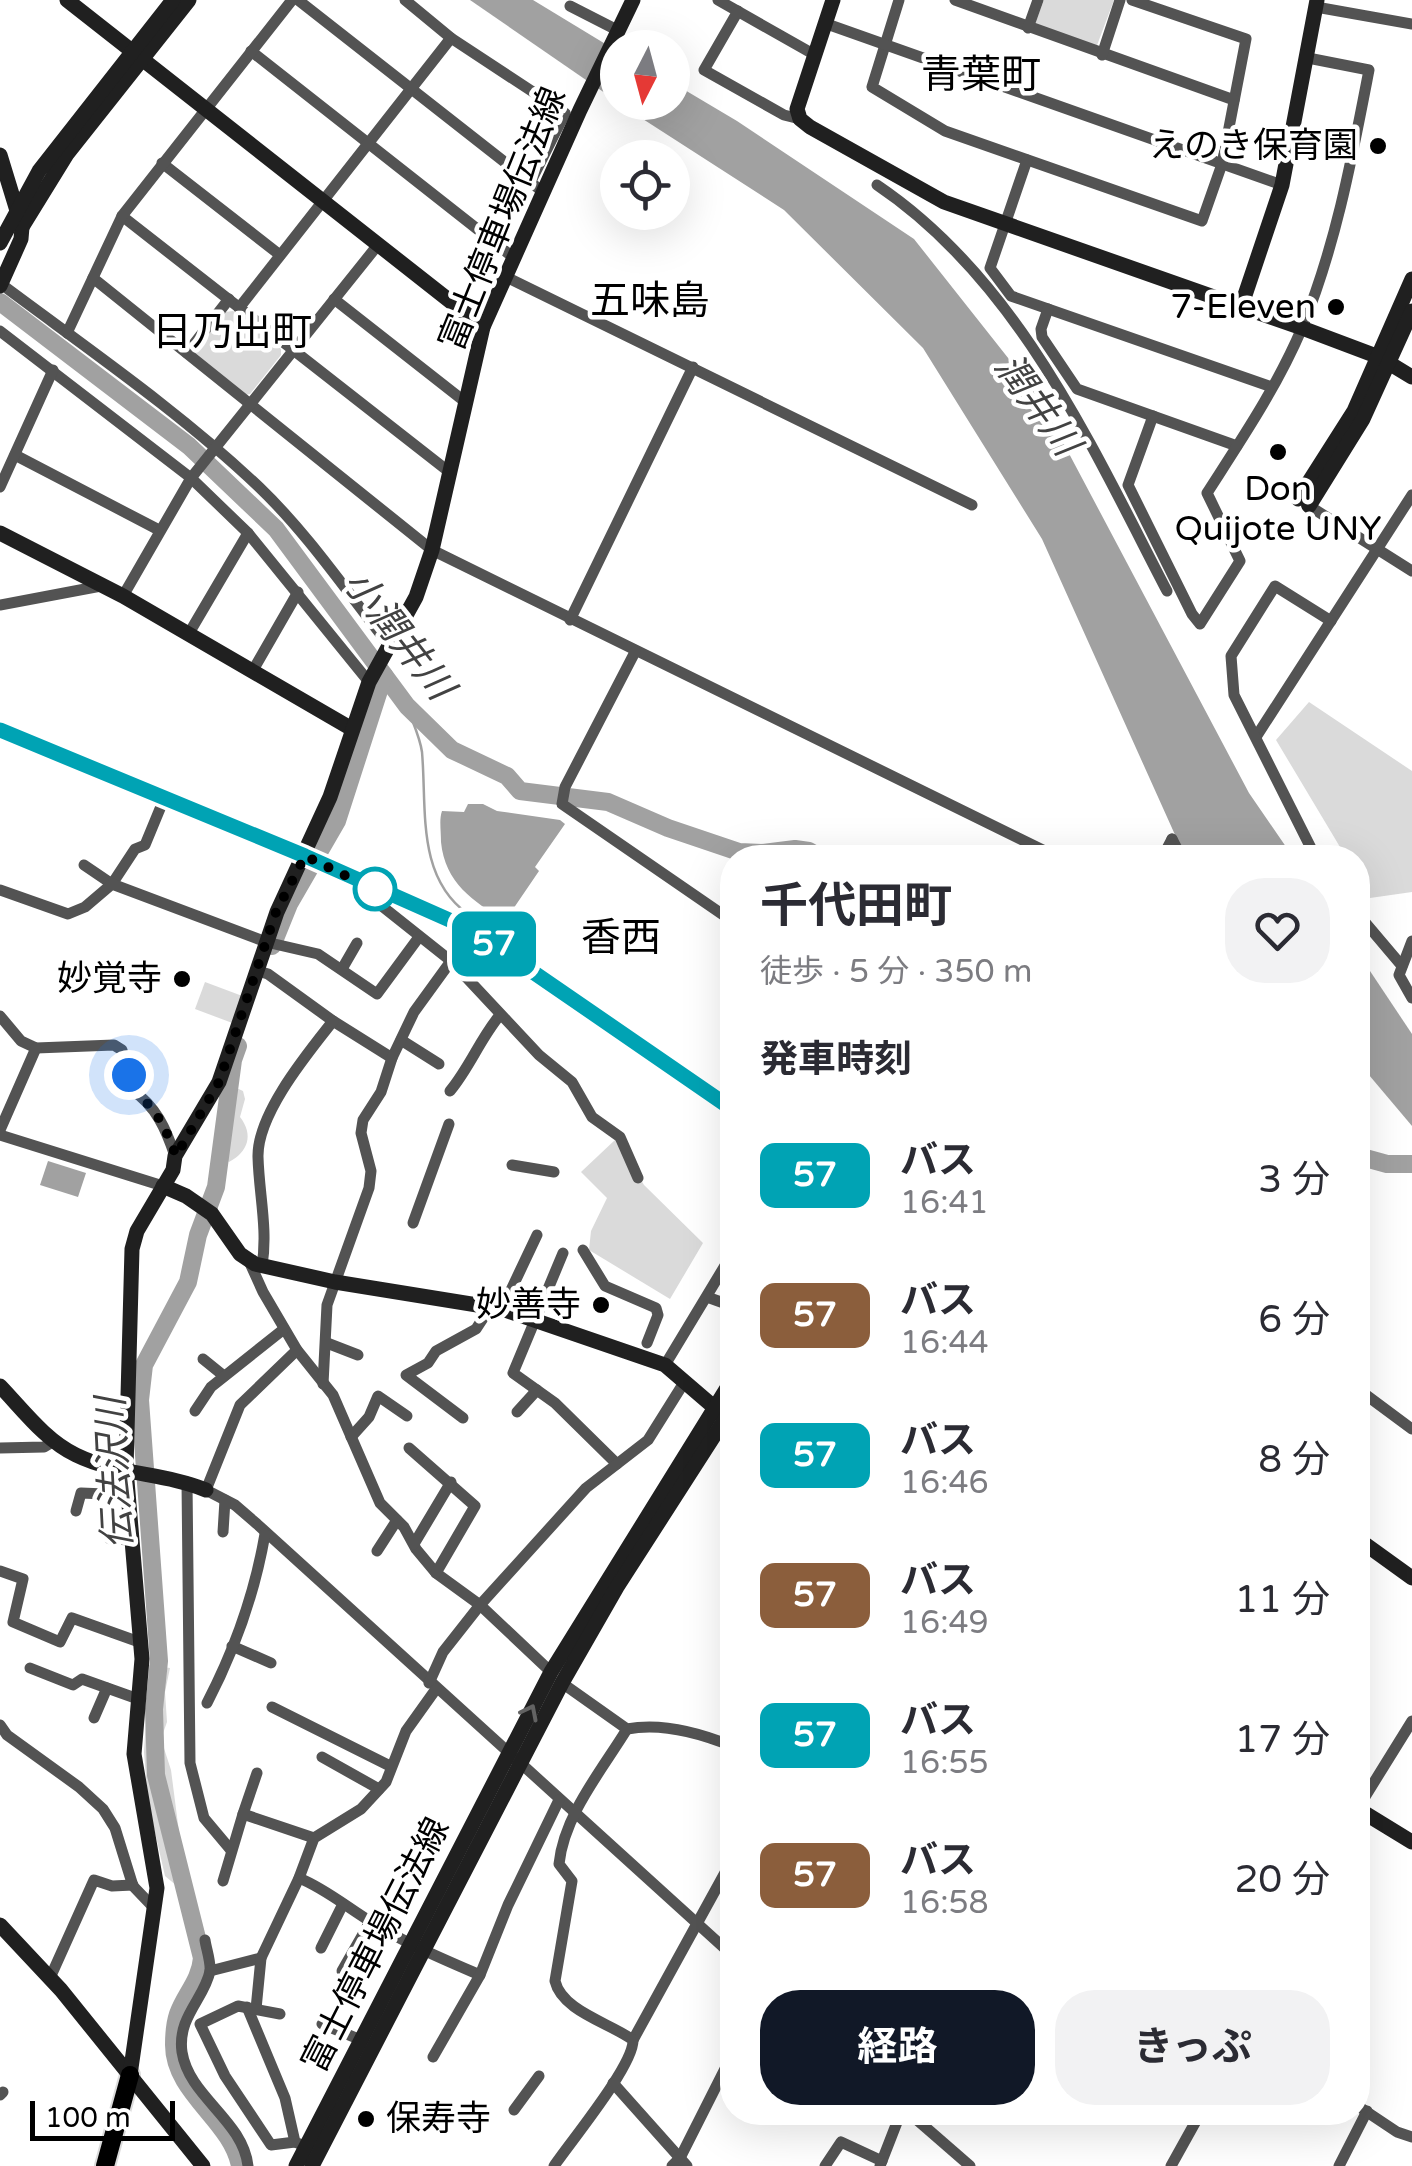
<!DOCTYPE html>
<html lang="ja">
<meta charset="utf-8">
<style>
:root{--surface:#fff;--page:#f2f2f3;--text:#2b2b33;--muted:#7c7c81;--accent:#111827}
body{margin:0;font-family:"Varela Round","Noto Sans JP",sans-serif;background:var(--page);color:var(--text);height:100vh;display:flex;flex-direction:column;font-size:38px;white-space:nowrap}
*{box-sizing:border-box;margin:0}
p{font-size:32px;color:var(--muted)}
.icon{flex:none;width:55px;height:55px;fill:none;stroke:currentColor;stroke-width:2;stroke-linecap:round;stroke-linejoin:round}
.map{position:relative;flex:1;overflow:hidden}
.sheet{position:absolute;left:720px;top:845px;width:650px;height:1280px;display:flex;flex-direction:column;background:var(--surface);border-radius:40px;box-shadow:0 10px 40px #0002}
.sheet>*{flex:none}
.badge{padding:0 20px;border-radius:15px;font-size:35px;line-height:65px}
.needle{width:65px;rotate:186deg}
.buttons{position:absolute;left:600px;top:30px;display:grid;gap:20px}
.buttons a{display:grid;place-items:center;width:90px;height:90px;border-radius:50%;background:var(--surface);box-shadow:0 10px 40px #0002;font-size:50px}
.scale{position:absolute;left:30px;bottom:25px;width:145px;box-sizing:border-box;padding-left:10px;border:5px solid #000;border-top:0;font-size:28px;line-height:35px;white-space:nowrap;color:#000;-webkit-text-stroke:8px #fff;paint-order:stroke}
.you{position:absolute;width:50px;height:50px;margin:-25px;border:8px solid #fff;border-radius:50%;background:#1a73e8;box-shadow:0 0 0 15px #1a73e833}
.map>.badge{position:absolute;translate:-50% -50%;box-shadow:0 0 0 5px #fff}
h2{padding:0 40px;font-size:38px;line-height:90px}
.round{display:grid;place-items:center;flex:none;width:105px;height:105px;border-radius:40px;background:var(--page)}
.summary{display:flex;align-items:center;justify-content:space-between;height:170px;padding:0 40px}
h1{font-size:48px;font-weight:700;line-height:75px}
.cta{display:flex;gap:20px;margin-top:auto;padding:20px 40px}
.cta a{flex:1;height:115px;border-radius:40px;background:var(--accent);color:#fff;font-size:40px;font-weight:700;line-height:115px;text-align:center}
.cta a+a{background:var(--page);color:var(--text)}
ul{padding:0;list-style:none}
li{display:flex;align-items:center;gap:30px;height:140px;padding:0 40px}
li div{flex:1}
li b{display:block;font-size:38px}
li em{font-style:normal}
li .badge{min-width:110px;font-weight:700;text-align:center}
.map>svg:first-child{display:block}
</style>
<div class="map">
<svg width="1412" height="2166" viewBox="0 0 1412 2166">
<rect width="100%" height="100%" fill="#fff"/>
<g fill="#dadada">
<path d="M1044,0H1114L1096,48L1034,26Z"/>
<path d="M233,311L281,349V355L250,394L245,395L195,356V350L225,312Z"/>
<path d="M1309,702L1412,771V892L1370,898L1358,877V858L1346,857L1276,740Z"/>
<path d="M205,982L245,997L235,1024L195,1009Z"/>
<path d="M230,1085L243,1091L245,1099L240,1117C254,1135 248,1152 229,1162L218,1152L219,1110Z"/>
<path d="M616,1139L644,1185L703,1243L670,1299L589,1250L591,1231L607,1198L581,1172Z"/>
<path d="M149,1665L170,1668L165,1692L167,1722L161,1739L171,1770L179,1832L193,1890L179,1894L177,1886L165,1876L148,1802L144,1752Z"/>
</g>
<g fill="#a1a1a1">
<path d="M470,0H533L617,51L618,102Z"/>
<path d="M673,83L737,121L914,239L1039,397L1249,793L1293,857H1185L1042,539L923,348L784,210L618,103L672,102Z"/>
<path d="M468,804H483L497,811L560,820L565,824L535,867L539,871L505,921C473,901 445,883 441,842C441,831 439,819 442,811L464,812Z"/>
<path d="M1358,953L1412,1034V1126L1358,1062Z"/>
<path d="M48,1161L86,1173L78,1197L40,1185Z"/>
</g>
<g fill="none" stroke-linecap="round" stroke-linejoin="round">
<path stroke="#a1a1a1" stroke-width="2.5" d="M407,706C412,721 420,737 422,752C427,809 416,877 468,914"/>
<g stroke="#a1a1a1" stroke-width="18">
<path d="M0,302L189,446L276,529L407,706L452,750L507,776L520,791L608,802L668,828L739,852L762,853L795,849L809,851L821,858"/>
<path d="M272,946L289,904L337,821L384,675"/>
<path d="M238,1046L233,1060L216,1187L198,1235L188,1282L144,1365L140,1400L159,1661L154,1709L156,1775L202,1958C200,1981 185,1994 178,2014C175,2023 174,2036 174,2045C174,2093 232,2121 240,2166"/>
<path d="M1358,1156L1387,1164H1412"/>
</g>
<g stroke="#dbdbdb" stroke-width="22">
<path id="primary" d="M105,2166L130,2075"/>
</g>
<g stroke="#535353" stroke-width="11">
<path d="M298,0L543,192"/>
<path d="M405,0L451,38L565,113L530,183"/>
<path d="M718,0L815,55"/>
<path d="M899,0L872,87L945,131L1202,221L1222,164L1246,39L1132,0"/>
<path d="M955,0L1234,100"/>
<path d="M570,6L617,30"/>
<path d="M1316,7L1412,24"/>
<path d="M738,11L704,70L784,115L800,119"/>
<path d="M827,24L1282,185"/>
<path d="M1028,28L1038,0"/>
<path d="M251,51L514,258"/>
<path d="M1102,55L1120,0"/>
<path d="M1027,160L990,268L1011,296L1272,387"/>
<path d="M162,163L280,255"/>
<path d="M877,185C1018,280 1091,445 1167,591"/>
<path d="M122,216L448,471"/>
<path d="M506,277L972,505"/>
<path d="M93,278L432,550L1059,858"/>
<path d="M1,284C88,349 180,412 259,487C308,534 347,592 389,645"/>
<path d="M334,299L464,401"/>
<path d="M239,308L451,38"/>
<path d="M1048,309L1041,329L1042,337L1077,389L1237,446"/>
<path d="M0,331L191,478L248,533L369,682"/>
<path d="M67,333L122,216L292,0"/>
<path d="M187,353L229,299"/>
<path d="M1153,416L1128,485L1192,614L1200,624L1240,561L1207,493C1241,440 1277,387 1302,328C1336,245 1352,158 1369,70L1308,58"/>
<path d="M15,455L159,530"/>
<path d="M0,487L53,370"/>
<path d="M1306,504L1412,571"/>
<path d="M123,596L191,478L377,246"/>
<path d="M0,605L101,586"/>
<path d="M570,620L693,367"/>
<path d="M188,635L248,533"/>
<path d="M635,652L565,787L562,804L732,921"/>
<path d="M252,672L298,592"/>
<path d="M1256,737L1412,495"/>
<path d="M1172,839L1182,858"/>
<path d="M1162,858L1172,839"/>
<path d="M1316,858L1234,695L1231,656L1275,586L1331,621"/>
<path d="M84,865L112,884L135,849L145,845L164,799"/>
<path d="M367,885L368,892L378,903L451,961L539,1055L572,1082L592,1117L620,1137L638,1178"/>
<path d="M0,890L68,914L85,907L112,884L266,942L318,954L377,994L419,937"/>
<path d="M1358,914L1402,966"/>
<path d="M1412,941L1399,975L1412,998"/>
<path d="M342,969L357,943"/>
<path d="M258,971L268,974L333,1021L392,1058"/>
<path d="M0,1016L21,1041L36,1048L114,1045L122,1050L132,1090C156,1106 166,1129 175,1156"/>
<path d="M401,1040L439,1064"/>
<path d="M450,1091C470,1067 480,1039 500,1015"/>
<path d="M0,1130L36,1048"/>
<path d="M0,1135L163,1186"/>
<path d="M512,1165L554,1172"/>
<path d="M413,1223L449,1124"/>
<path d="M583,1250L605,1286L656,1308L658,1315L647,1343"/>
<path d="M563,1253L513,1373L555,1403L617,1464"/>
<path d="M249,1261L263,1292L297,1350L333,1395L380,1503L404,1527L416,1549L436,1573L480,1605L551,1672"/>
<path d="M262,1266C268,1229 259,1194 258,1157C257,1114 307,1054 333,1021"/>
<path d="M707,1297L732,1306"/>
<path d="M502,1309L537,1235"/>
<path d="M327,1343L358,1355"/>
<path d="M297,1350L240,1405L206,1490L235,1505L257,1524L732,1955"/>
<path d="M203,1359L224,1376"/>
<path d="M665,1365L732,1254"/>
<path d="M323,1384L327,1305L369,1188L371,1171L361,1133L363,1120L381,1092L392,1058L414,1012L451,961"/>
<path d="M1358,1389L1412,1429"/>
<path d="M195,1411L211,1387L284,1329"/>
<path d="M517,1412L537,1390"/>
<path d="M463,1418L406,1375L428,1363L436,1351L476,1329L491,1306"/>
<path d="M351,1437L369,1417L378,1396L407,1416"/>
<path d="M0,1448L44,1447L54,1441"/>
<path d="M409,1448L475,1506L436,1573"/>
<path d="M187,1482L190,1763L204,1818L230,1849"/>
<path d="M76,1511L81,1493L129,1495"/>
<path d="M223,1532L225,1500"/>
<path d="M110,1539L133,1540"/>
<path d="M414,1544L451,1482"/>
<path d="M377,1551L397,1520"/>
<path d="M0,1571L23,1579L13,1622L60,1642L72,1618L142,1643"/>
<path d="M232,1646L271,1663"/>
<path d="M30,1668L73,1685L82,1679L138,1699"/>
<path d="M429,1683L443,1652L480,1605L586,1488L648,1440L685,1381"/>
<path d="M562,1683L627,1729C662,1722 700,1733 732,1746"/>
<path d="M207,1703C234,1651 255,1592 265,1534"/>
<path d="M272,1707L390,1766"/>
<path d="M94,1718L107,1688"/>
<path d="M0,1725L7,1735L79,1787L103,1809L115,1828L133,1886L155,1909"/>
<path d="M322,1757L379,1789"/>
<path d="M1358,1808L1412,1721"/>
<path d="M243,1814L257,1773"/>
<path d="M299,1878C326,1889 348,1908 373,1923C407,1944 443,1959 480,1975"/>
<path d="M223,1881L243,1814L314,1838"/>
<path d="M205,1940C206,1948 211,1962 210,1971C205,1998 177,2017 182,2052C189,2097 243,2120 248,2166"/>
<path d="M321,1948L343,1904"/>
<path d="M210,1971L261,1958"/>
<path d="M342,1971L370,1922"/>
<path d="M50,1978L94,1880L112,1886L133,1885"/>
<path d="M247,2007L285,2098L295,2142L302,2145"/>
<path d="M256,2009L261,1958L299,1878L314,1838L361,1809L386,1782L406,1731L436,1689"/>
<path d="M280,2014L238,2006L200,2024L225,2076L271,2145L295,2142"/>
<path d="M322,2024L361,2040"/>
<path d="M633,2040L732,1860"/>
<path d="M433,2057L480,1975L508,1905L559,1800"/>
<path d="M613,2083L687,2166"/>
<path d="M0,2095L3,2092"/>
<path d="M1358,2106L1397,2132L1412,2137"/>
<path d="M514,2110L539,2076"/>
<path d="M908,2112L970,2166"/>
<path d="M554,2166C571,2141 634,2065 633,2040C610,2023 562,2011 555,1981L572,1881L559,1864C564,1815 602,1770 627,1729"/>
<path d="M672,2166L680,2158L732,2055"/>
<path d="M825,2166L841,2142L882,2161"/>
<path d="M880,2166L901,2112"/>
<path d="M1171,2166L1201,2112"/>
<path d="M1339,2166L1367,2111"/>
</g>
<g stroke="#202020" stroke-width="15">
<path d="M67,0L483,327"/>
<path d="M833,0L797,109L800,119L810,127L944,202L1302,328L1379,357L1412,377"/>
<path d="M0,155L22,227L21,239L0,286"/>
<path d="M22,227L67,154L189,0"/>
<path d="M0,243L39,171L173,0"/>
<path d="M1241,307L1282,185L1317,0"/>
<path d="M1298,499L1354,411L1412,279"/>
<path d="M1309,506L1363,419L1412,311"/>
<path d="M0,533L123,596L352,729"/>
<path d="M0,731L305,857L472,930L732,1109"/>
<path d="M163,1186L186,1196L212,1214L240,1254L255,1264L335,1282L502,1309L665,1365L722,1414"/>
<path d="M0,1386C23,1410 46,1441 76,1455C117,1475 165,1473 206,1490"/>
<path d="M1358,1539L1412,1578"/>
<path d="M1358,1809L1412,1842"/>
<path d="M0,1925L61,1990L203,2166"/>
<path d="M130,2075L157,1888L134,1754L142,1659L126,1469L132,1249L137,1231L173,1170L175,1156L219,1082L277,912L330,797L369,682L416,597L432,550L483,327L580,110L633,0"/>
<path d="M296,2166L551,1672L732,1380"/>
<path d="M312,2166L562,1683L617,1587L732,1408"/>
</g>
<use href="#primary" stroke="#000" stroke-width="18"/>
</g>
<defs><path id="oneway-chevron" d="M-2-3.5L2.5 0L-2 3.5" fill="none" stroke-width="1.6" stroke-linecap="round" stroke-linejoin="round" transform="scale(2.5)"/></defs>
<use stroke="#636363" href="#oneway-chevron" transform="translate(530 1712) rotate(-63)"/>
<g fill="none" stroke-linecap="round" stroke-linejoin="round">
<g stroke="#fff" stroke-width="22">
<path id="line" d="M0,730L305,856L472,930L732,1109"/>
</g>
<use href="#line" stroke="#00a3b4" stroke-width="15"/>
<path stroke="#000" stroke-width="10" stroke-dasharray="0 18" d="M129,1075L132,1090C156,1107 166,1129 176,1156L219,1082L276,912L305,856L367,886L368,892L375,889"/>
</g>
<g fill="#000" stroke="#fff" stroke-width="4">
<circle cx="1378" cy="146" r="10"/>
<circle cx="1336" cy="307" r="10"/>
<circle cx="1278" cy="452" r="10"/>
<circle cx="182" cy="979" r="10"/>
<circle cx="601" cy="1305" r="10"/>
<circle cx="366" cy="2119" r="10"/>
</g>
<circle fill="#fff" stroke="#00a3b4" stroke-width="5" cx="375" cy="889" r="20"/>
<g text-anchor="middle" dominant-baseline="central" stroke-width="9" stroke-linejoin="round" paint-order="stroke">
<g font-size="35" fill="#000" stroke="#fff" text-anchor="end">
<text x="1358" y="146">えのき保育園</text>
<text x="1316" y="307">7-Eleven</text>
<text x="1278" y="489" text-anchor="middle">Don<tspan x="1278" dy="40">Quijote UNY</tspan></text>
<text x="162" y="979">妙覚寺</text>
<text x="581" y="1305">妙善寺</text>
<text x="386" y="2119" text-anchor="start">保寿寺</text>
</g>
<g font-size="35" fill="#000" stroke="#fff">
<text transform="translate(503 219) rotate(-68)">富士停車場伝法線</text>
<text transform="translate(376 1945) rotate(-63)">富士停車場伝法線</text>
</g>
<g font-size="38" font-style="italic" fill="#424242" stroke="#fff">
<text transform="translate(1037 405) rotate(54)">潤井川</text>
<text transform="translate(398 635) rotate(52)">小潤井川</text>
<text transform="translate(115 1473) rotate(-93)">伝法沢川</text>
</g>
<g font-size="40" fill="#000" stroke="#fff">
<text x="981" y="75">青葉町</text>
<text x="650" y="301">五味島</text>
<text x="232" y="332">日乃出町</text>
<text x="621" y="938">香西</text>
</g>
</g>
</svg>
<div class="buttons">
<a><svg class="needle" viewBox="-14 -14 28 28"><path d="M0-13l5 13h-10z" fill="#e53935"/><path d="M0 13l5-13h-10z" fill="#7c7c81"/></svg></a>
<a><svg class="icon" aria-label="locate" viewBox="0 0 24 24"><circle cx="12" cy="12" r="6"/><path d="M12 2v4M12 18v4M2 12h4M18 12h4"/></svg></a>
</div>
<div class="scale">100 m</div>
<div class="you" style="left:129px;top:1075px"></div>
<b class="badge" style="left:494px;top:944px;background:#00a3b4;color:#fff">57</b>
<section class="sheet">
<div class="summary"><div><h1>千代田町</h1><p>徒歩 · 5 分 · 350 m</p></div><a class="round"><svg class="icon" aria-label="heart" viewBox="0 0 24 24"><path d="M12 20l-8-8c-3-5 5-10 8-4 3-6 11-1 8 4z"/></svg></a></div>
<h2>発車時刻</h2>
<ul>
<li><span class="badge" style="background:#00a3b4;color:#fff">57</span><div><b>バス</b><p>16:41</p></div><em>3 分</em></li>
<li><span class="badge" style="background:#8b5e3c;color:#fff">57</span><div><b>バス</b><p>16:44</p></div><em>6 分</em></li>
<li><span class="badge" style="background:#00a3b4;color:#fff">57</span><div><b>バス</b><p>16:46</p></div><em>8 分</em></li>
<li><span class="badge" style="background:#8b5e3c;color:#fff">57</span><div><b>バス</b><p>16:49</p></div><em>11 分</em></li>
<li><span class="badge" style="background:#00a3b4;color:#fff">57</span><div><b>バス</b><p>16:55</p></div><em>17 分</em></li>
<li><span class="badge" style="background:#8b5e3c;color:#fff">57</span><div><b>バス</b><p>16:58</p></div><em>20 分</em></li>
</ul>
<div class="cta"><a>経路</a><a>きっぷ</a></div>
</section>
</div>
